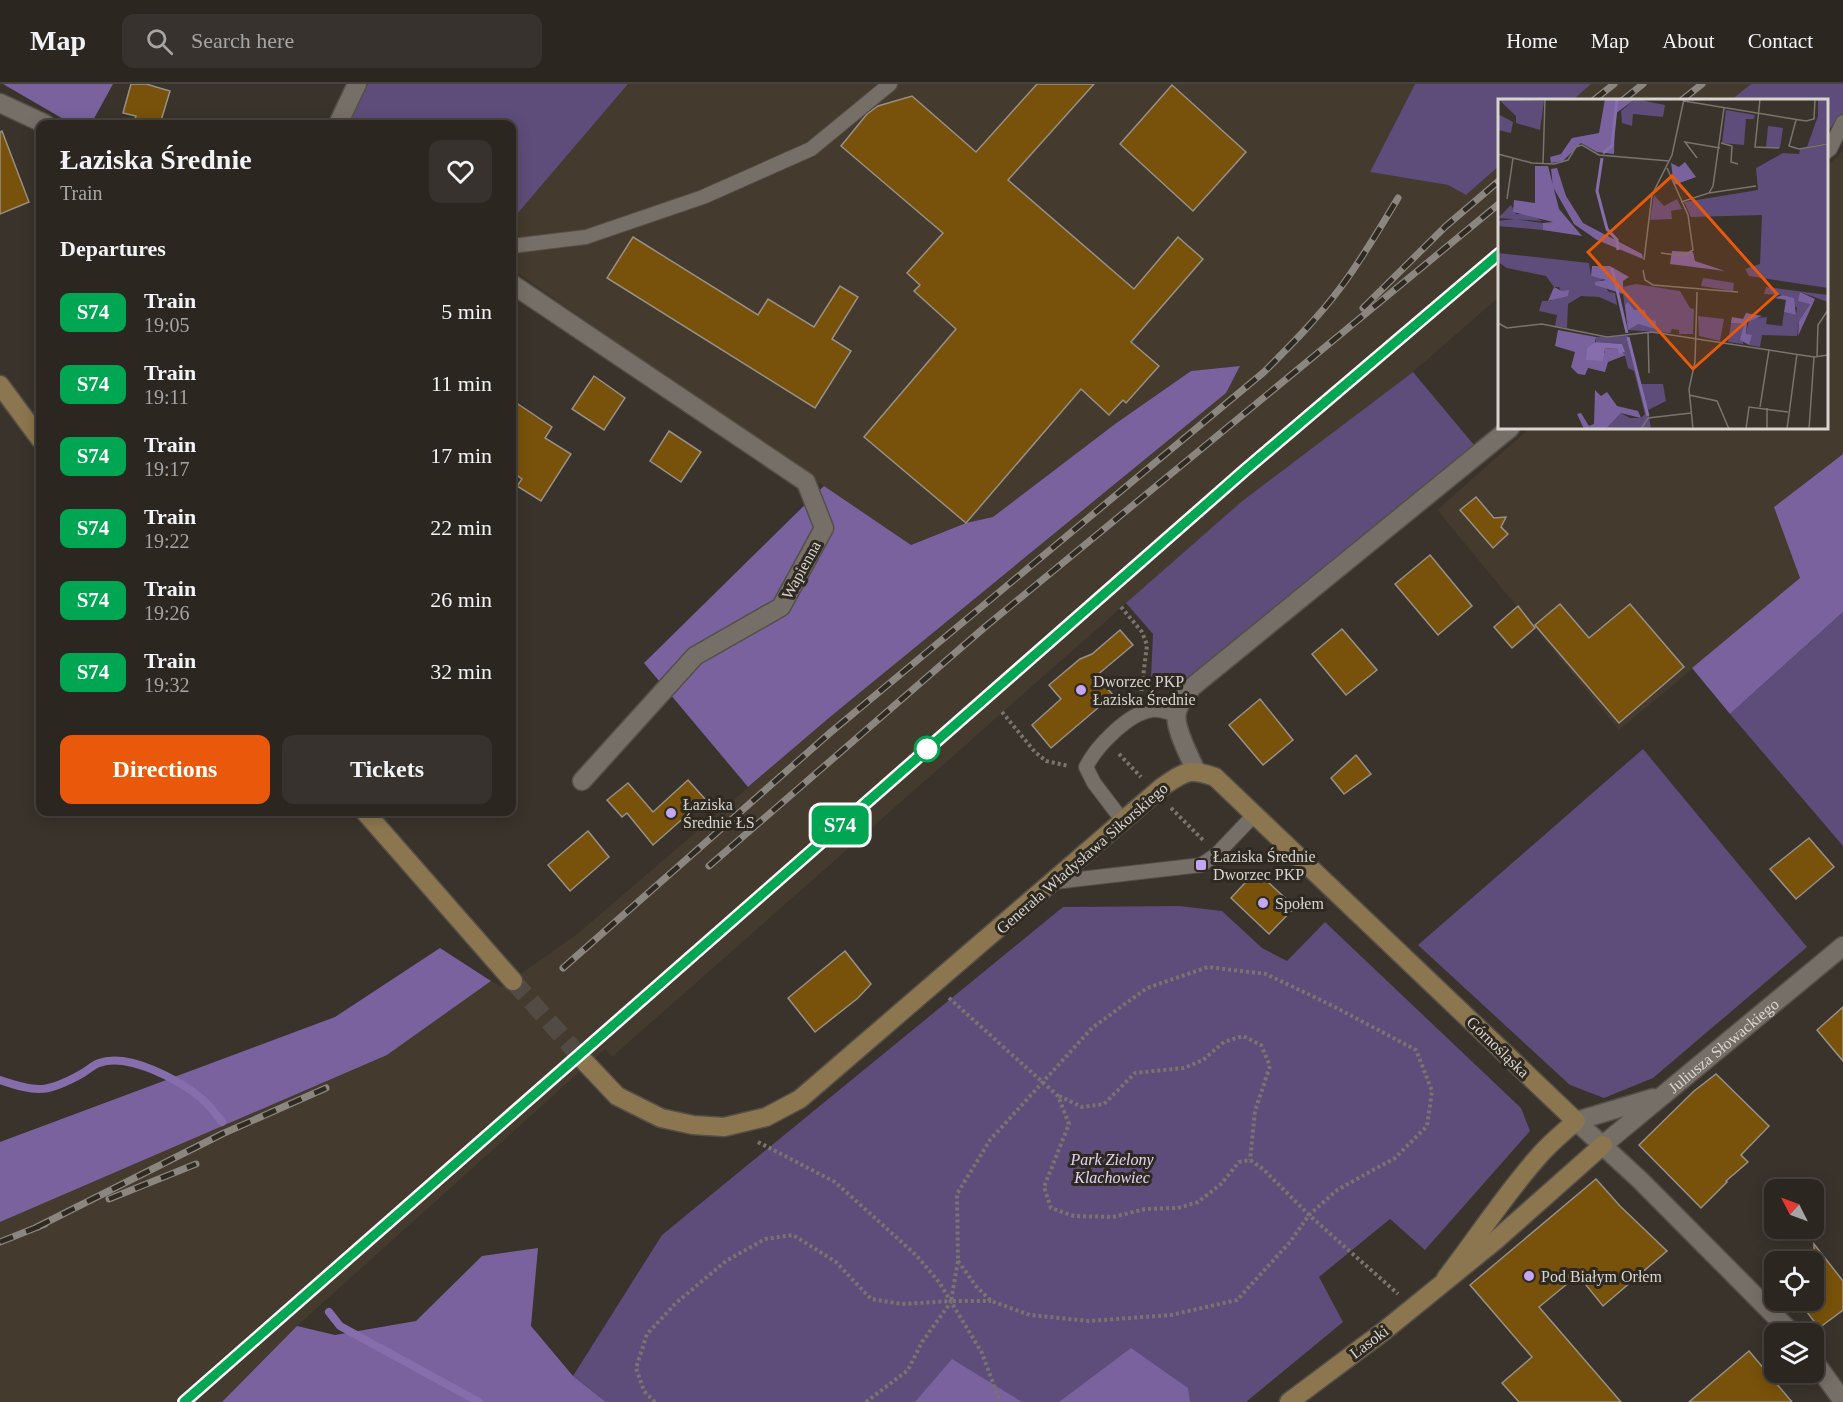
<!DOCTYPE html>
<meta charset="utf-8">
<style>
:root{--surface:#2b2620;--page:#37322d;--text:#f1f3f6;--muted:#a6a5a5;--line:#47433e;--accent:#ea580c}
body{margin:0;font-family:"Times New Roman",serif;background:var(--page);color:var(--text);height:100vh;display:flex;flex-direction:column;font-size:22px;white-space:nowrap}
*{box-sizing:border-box;margin:0}
p{font-size:20px;color:var(--muted)}
.icon{flex:none;width:33px;height:33px;fill:none;stroke:currentColor;stroke-width:2;stroke-linecap:round;stroke-linejoin:round}
.map{position:relative;flex:1;overflow:hidden}
.panel{position:absolute;left:36px;top:36px;width:480px;height:696px;display:flex;flex-direction:column;background:var(--surface);border-radius:12px;box-shadow:0 3px 15px #0003,0 0 0 2px var(--line)}
.panel>*{flex:none}
.badge{padding:0 12px;border-radius:9px;font-size:21px;line-height:39px}
.needle{width:39px;rotate:312deg}
.fabs{position:absolute;left:1764px;top:1095px;display:grid;gap:12px}
.fabs a{display:grid;place-items:center;width:60px;height:60px;border-radius:12px;background:var(--surface);box-shadow:0 3px 15px #0003,0 0 0 2px var(--line);font-size:30px}
.map>.badge{position:absolute;translate:-50% -50%;box-shadow:0 0 0 3px #fff}
h2{padding:0 24px;font-size:22px;line-height:54px}
.round{display:grid;place-items:center;flex:none;width:63px;height:63px;border-radius:12px;background:var(--page)}
.summary{display:flex;align-items:center;justify-content:space-between;height:102px;padding:0 24px}
h1{font-size:28px;font-weight:700;line-height:45px}
.primary-button{display:flex;gap:12px;margin-top:auto;padding:12px 24px}
.primary-button a{flex:1;height:69px;border-radius:12px;background:var(--accent);color:#fff;font-size:24px;font-weight:700;line-height:69px;text-align:center}
.primary-button a+a{background:var(--page);color:var(--text)}
ul{padding:0;list-style:none}
li{display:flex;align-items:center;gap:18px;height:72px;padding:0 24px}
li div{flex:1}
li b{display:block;font-size:22px}
li em{font-style:normal}
li .badge{min-width:66px;font-weight:700;text-align:center}
header{display:flex;align-items:center;gap:36px;box-sizing:border-box;height:84px;padding:0 30px;background:var(--surface);border-bottom:2px solid var(--line)}
header strong{font-size:28px}
nav{display:flex;gap:33px;margin-inline-start:auto;font-size:21px}
.search{width:420px;height:54px;background:var(--page);display:flex;align-items:center;gap:15px;box-sizing:border-box;padding:0 21px;border-radius:12px;color:var(--muted);font-size:22px}
.map>svg:first-child{display:block}
</style>
<header>
<strong>Map</strong>
<div class="search"><svg class="icon" aria-label="search" viewBox="0 0 24 24"><circle cx="10" cy="10" r="6"/><path d="M15 15l6 6"/></svg>Search here</div>
<nav><a>Home</a><a>Map</a><a>About</a><a>Contact</a></nav>
</header>
<div class="map">
<svg width="1843" height="1318" viewBox="0 0 1843 1318">
<rect width="100%" height="100%" fill="#39332b"/>
<g fill="#443a2d">
<path d="M628,0H1415L1370,88L1448,101L1466,111L1499,82V213L1413,288L1241,418L612,973L605,965L297,1242L222,1318H0V1138L387,971L491,897L502,903L576,851L830,633L1226,309L1240,282L1191,287L1115,340L993,433L966,439L911,461L713,327L512,185V136Z"/>
<path d="M1591,0H1751L1731,16H1573Z"/>
<path d="M1843,67V370L1774,423L1801,494L1619,646L1437,426L1530,344H1826L1827,82Z"/>
</g>
<g fill="#5e4c7a">
<path d="M368,0H628L512,136V40H344Z"/>
<path d="M1415,0H1591L1573,16H1500L1499,82L1466,111L1448,101L1370,88Z"/>
<path d="M1751,0H1843V29L1827,48L1826,16H1731Z"/>
<path d="M1413,288L1474,361L1178,602L1151,594L1153,550L1126,519L1241,418Z"/>
<path d="M1843,528V762L1730,630Z"/>
<path d="M1643,665L1807,863L1653,994L1604,1014L1570,1001L1418,861Z"/>
<path d="M1179,822L1222,827L1262,864L1287,877L1325,838L1521,1024L1530,1047L1425,1166L1390,1135L1319,1193L1343,1238L1246,1318H606L573,1292L662,1151L1063,823Z"/>
</g>
<g fill="#79629e">
<path d="M3,0H113L91,40H72Z"/>
<path d="M1240,282L1226,309L830,633L748,703L644,579L824,402L911,461L966,439L993,433L1115,340L1191,287Z"/>
<path d="M1843,370V528L1730,630L1692,584L1800,494L1774,423Z"/>
<path d="M440,864L491,897L387,971L0,1138V1058L335,933Z"/>
<path d="M538,1164L531,1242L573,1292L606,1318H222L297,1242L335,1251L416,1237L482,1172Z"/>
<path d="M1131,1264L1188,1304L1190,1318H1059Z"/>
<path d="M952,1275L1022,1318H915Z"/>
</g>
<g fill="none" stroke-linecap="round" stroke-linejoin="round">
<g stroke="#856eab" stroke-width="8">
<path d="M0,996C37,1009 48,1009 83,989C88,986 93,981 99,979C128,968 179,996 201,1014C209,1021 216,1030 222,1038"/>
<path d="M329,1228L340,1242L479,1318"/>
</g>
</g>
<g fill="#78520a" stroke="#979087" stroke-width="1.5">
<path d="M131,0H146L170,7L160,40H133L136,32L123,29Z"/>
<path d="M1037,0H1094L1008,96L1134,205L1178,153L1203,175L1131,258L1159,282L1126,319L1123,316L1109,331L1081,305L966,439L864,353L956,245L914,207L920,201L907,189L943,149L841,62L867,30L878,22L912,12L976,68Z"/>
<path d="M1172,1L1246,68L1193,127L1120,60Z"/>
<path d="M2,47L29,118L0,130V48Z"/>
<path d="M633,153L758,231L768,215L814,243L840,202L858,213L832,255L851,267L815,324L607,194Z"/>
<path d="M594,292L625,314L604,346L572,325Z"/>
<path d="M512,316L552,343L545,354L571,370L541,417L517,402L522,395L512,388Z"/>
<path d="M669,347L701,368L681,398L650,377Z"/>
<path d="M1476,413L1494,434L1506,433L1501,443L1508,450L1493,464L1460,426Z"/>
<path d="M1430,471L1472,522L1438,551L1395,500Z"/>
<path d="M1560,520L1589,554L1630,520L1684,583L1619,639L1535,541Z"/>
<path d="M1518,522L1535,544L1512,564L1494,543Z"/>
<path d="M1342,545L1377,586L1346,611L1312,570Z"/>
<path d="M1120,546L1133,561L1096,592L1113,611L1051,664L1032,641L1061,615L1049,601L1080,575L1092,570Z"/>
<path d="M1260,615L1293,656L1263,681L1229,641Z"/>
<path d="M1356,671L1371,690L1344,710L1331,694Z"/>
<path d="M688,696L705,715L653,761L627,729L622,733L607,716L628,699L653,728Z"/>
<path d="M588,747L609,773L570,807L548,781Z"/>
<path d="M1809,754L1834,783L1796,815L1770,785Z"/>
<path d="M1256,787L1295,823L1269,850L1231,814Z"/>
<path d="M845,867L871,900L858,914L815,948L788,914Z"/>
<path d="M1843,923V977L1817,946Z"/>
<path d="M1716,990L1769,1042L1741,1071L1748,1078L1726,1097L1727,1098L1701,1124L1639,1061L1694,1007Z"/>
<path d="M1596,1095L1620,1122L1667,1167L1603,1222L1578,1191L1539,1223L1621,1318H1519L1502,1299L1532,1273L1470,1201Z"/>
<path d="M1814,1160L1843,1197V1226L1819,1244L1798,1216H1814Z"/>
<path d="M1749,1267L1792,1318H1689Z"/>
</g>
<g fill="none" stroke-linecap="round" stroke-linejoin="round">
<path stroke="#514b44" stroke-width="18" stroke-dasharray="18 9" stroke-linecap="butt" d="M513,897L585,978"/>
<g stroke="#544f48" stroke-width="16">
<g id="lane">
<path d="M1826,68L1830,65L1843,38"/>
<path d="M512,162L586,153L703,113L811,65L890,0"/>
<path d="M1123,737L1094,699L1086,683C1096,663 1128,629 1152,626C1159,625 1169,629 1176,630"/>
<path d="M1054,798L1201,781L1216,771L1254,731"/>
</g>
</g>
<g stroke="#544f48" stroke-width="21">
<g id="street">
<path d="M0,19L45,40"/>
<path d="M338,40L357,0"/>
<path d="M512,200L806,398L824,444L781,523L695,572L582,697"/>
<path d="M1196,687C1190,673 1173,642 1177,628C1179,618 1186,611 1192,603L1510,344"/>
<path d="M1576,1037L1640,1096L1793,1250"/>
<path d="M1576,1037L1653,1014"/>
<path id="s1" d="M1603,1061L1843,862"/>
<path d="M1814,1277L1843,1317"/>
</g>
</g>
<g stroke="#544f48" stroke-width="21">
<g id="secondary">
<path d="M0,301L40,355"/>
<path d="M365,728L513,897"/>
<path d="M585,978L617,1012L661,1034L693,1041L724,1043L766,1033L800,1015L1162,703C1186,687 1188,684 1215,693L1576,1037C1564,1048 1550,1059 1539,1072C1505,1110 1477,1154 1446,1194"/>
<path d="M1289,1318L1384,1247L1496,1156L1603,1061"/>
</g>
</g>
<g stroke="#79746e" stroke-width="4" stroke-dasharray="3 3" stroke-linecap="butt">
<path d="M1121,523L1142,548L1147,561L1141,609"/>
<path d="M1018,578L1027,586"/>
<path d="M1002,628L1035,668L1046,677L1069,682"/>
<path d="M1119,670L1141,693"/>
<path d="M1171,724L1204,757"/>
<path d="M949,914L1058,1012L1069,1040L1044,1103L1051,1124L1074,1132L1113,1133L1145,1125L1178,1124L1198,1118L1221,1100L1239,1078L1250,1076L1263,1085L1309,1131L1398,1210"/>
<path d="M1059,1012L1082,1023L1104,1020L1135,989L1184,984L1203,976L1224,958L1243,952L1261,961L1270,982L1255,1027L1250,1076"/>
<path d="M758,1058L835,1098L916,1171L939,1198L982,1269L1000,1318"/>
<path d="M958,1177L976,1202L991,1217L1030,1231L1089,1237L1171,1231L1237,1216L1290,1158L1309,1131L1337,1106L1395,1074L1427,1042L1432,1007L1416,966L1333,922L1266,890L1208,883L1147,904L1092,944L990,1056L957,1110L958,1177L951,1217H991"/>
<path d="M655,1318L644,1307L636,1284L647,1250L676,1219L726,1177L765,1155L793,1151L836,1178L871,1215L902,1220L951,1217"/>
<path d="M866,1318L908,1286L922,1258L951,1218"/>
</g>
<use href="#lane" stroke="#766f67" stroke-width="14"/>
<use href="#street" stroke="#766f67" stroke-width="18"/>
<use href="#secondary" stroke="#8c764f" stroke-width="18"/>
<g stroke="#8b8680" stroke-width="7">
<g id="rail">
<path d="M1594,16L1614,0"/>
<path d="M1623,16L1643,0"/>
<path d="M1682,16L1702,0"/>
<path d="M1363,224L1446,142L1500,96"/>
<path d="M709,782L985,543L1500,119"/>
<path d="M563,884L831,648L1264,288C1291,261 1318,234 1341,203C1362,175 1380,144 1398,114"/>
<path d="M109,1115L196,1080"/>
<path d="M37,1143L222,1050L326,1004"/>
<path d="M0,1158L45,1140"/>
<path d="M184,1318L1245,386L1500,169"/>
</g>
</g>
<use href="#rail" stroke="#2e2921" stroke-width="4.5" stroke-dasharray="14" stroke-linecap="butt"/>
</g>
<g fill="none" stroke-linecap="round" stroke-linejoin="round">
<g stroke="#fff" stroke-width="14">
<path id="line" d="M184,1318L1245,386L1500,169"/>
</g>
<use href="#line" stroke="#00a651" stroke-width="9"/>
</g>
<g fill="#c3a7f2" stroke="#2e2921" stroke-width="2">
<circle cx="1081" cy="606" r="6"/>
<circle cx="671" cy="729" r="6"/>
<rect x="1195" y="775" width="12" height="12" rx="3"/>
<circle cx="1263" cy="819" r="6"/>
<circle cx="1529" cy="1192" r="6"/>
</g>
<circle fill="#fff" stroke="#00a651" stroke-width="3" cx="927" cy="665" r="12"/>
<g text-anchor="middle" dominant-baseline="central" stroke-width="6" stroke-linejoin="round" paint-order="stroke">
<g font-size="16" fill="#d8d5d0" stroke="#2e2921">
<text transform="translate(801 486) rotate(-61)">Wapienna</text>
<text transform="translate(1082 774) rotate(-41)">Generała Władysława Sikorskiego</text>
<text stroke="none"><textPath href="#s1" startOffset="156">Juliusza Słowackiego</textPath></text>
<text transform="translate(1498 963) rotate(44)">Górnośląska</text>
<text transform="translate(1369 1258) rotate(-37)">Lasoki</text>
</g>
<g font-size="16" fill="#d8d5d0" stroke="#2e2921" text-anchor="start">
<text x="1093" y="597">Dworzec PKP<tspan x="1093" dy="18">Łaziska Średnie</tspan></text>
<text x="683" y="720">Łaziska<tspan x="683" dy="18">Średnie ŁS</tspan></text>
<text x="1213" y="772">Łaziska Średnie<tspan x="1213" dy="18">Dworzec PKP</tspan></text>
<text x="1275" y="819">Społem</text>
<text x="1541" y="1192">Pod Białym Orłem</text>
</g>
<g font-size="16" font-style="italic" fill="#e0d4f7" stroke="#2e2921">
<text x="1112" y="1075">Park Zielony<tspan x="1112" dy="18">Klachowiec</tspan></text>
</g>
</g>
<g transform="translate(1498 15)">
<rect width="330" height="330" fill="#39332b"/>
<path d="M0,0L46,2L42,31L18,24V17ZM137,0L167,6L165,18L135,15L134,27L124,24L123,12ZM320,0H330V44L309,48L320,17ZM228,11L257,16L256,20H248L246,46L224,44ZM0,15L15,23L13,34L0,31ZM270,27L285,29L282,49L268,48ZM330,46V189L251,177L247,170L262,165L264,116L193,118L186,103L260,91L258,69L285,54L301,55L302,50ZM156,96L166,107L179,100L184,110L173,112L174,120L152,121ZM13,106L18,115H33L44,122L0,119ZM16,120L45,124V131L0,127V122ZM0,154L91,164L93,177L107,179L102,182L111,193L117,194L119,206L101,198L83,197L70,205L69,229L57,227L59,216L41,212L44,202H53L63,192L61,188H56L48,177L9,169L0,163ZM205,179L236,184L235,192L203,187ZM138,185L182,192L192,209L196,210L195,235H181V231L174,230L172,234L130,231L124,188ZM268,188L330,196V203L302,193L312,205L301,222L299,237L264,236L262,248L251,246L248,235L251,220L269,218L268,225L284,227L286,213L298,216L299,209L284,196L266,195ZM200,217L226,220L222,242L201,237ZM233,224L246,225L245,245L230,243ZM130,237L142,285H165L168,302L150,311L153,330H108L123,314L132,319H143L147,315L136,272L130,269L124,245L98,243V238Z" fill="#5e4c7a"/>
<path d="M107,0H137L117,15L116,55L99,53L83,44L65,62L53,64L52,58L63,55L74,39L101,34ZM187,63L198,78L176,86L173,64L181,68ZM37,67H50L61,110L84,137L45,131V124L55,123L15,113L16,101L37,104ZM59,69L68,97L85,124L144,155L145,160L99,141L76,125L55,88L53,70ZM174,152L195,153L197,162L227,172L172,165ZM94,167H112L131,178L125,182V195L97,186V183L108,181L93,177ZM56,188L64,192L71,191L70,197L50,202ZM302,193L317,200L300,237L301,222L312,205L300,202ZM284,196L296,199L298,216L286,213L288,201L277,199ZM130,203L136,211H147L149,220L158,222L157,230L140,225L130,231L127,206ZM248,214L264,217L249,223L248,235L254,236L251,246L242,241L246,225L233,224L234,218L245,220ZM60,231L98,238L96,248L107,254L106,249L120,250L128,256L110,263L107,273L90,269L87,276L80,275L73,268L77,253L57,247ZM97,291L103,297L109,293L119,307L140,312L143,319L123,314L108,330H86L79,315L83,314L91,327L96,325Z" fill="#79629e"/>
<path d="M98,243L124,245L127,253L121,255L120,250L107,249L105,262L88,261L89,249Z" fill="#856eab"/>
<path fill="none" stroke="#856eab" stroke-width="3" d="M105,54L114,47L119,0M104,59L99,92L109,130L119,141L120,151M114,169L129,234M130,238L150,317"/>
<path fill="none" stroke="#79746d" stroke-width="1.5" d="M262,0L257,48L281,49M186,2L308,22L316,20L317,0M298,21L291,47L301,50L330,45M223,44L234,47L233,63L240,65M0,55L34,64L56,65L70,61L78,48L84,46L101,56L171,62M199,59L187,43L222,49M45,65L47,0M211,94L258,87M9,100L15,59M183,103L211,94L215,87L226,9M163,154L185,157L195,151L190,116L169,69M146,161L154,96L174,56L186,0M145,171L147,181L155,186L240,193M0,224L9,229L44,225L109,238L154,233L316,258L330,256M150,233L151,274M319,257L320,226L330,211M191,296L219,302L231,330M262,308L271,251M143,330L150,319L193,314M195,330L191,290L197,263L199,193M248,330L251,308L290,313M269,330V309M289,330L299,255M311,330L316,258"/>
<path fill="#e8590c" fill-opacity="0.15" stroke="#e8590c" stroke-width="3" d="M174,77L279,195L195,270L90,153Z"/>
<rect width="330" height="330" fill="none" stroke="#d8d5d0" stroke-width="3"/>
</g>
</svg>
<div class="fabs">
<a><svg class="needle" viewBox="-14 -14 28 28"><path d="M0-13l5 13h-10z" fill="#e53935"/><path d="M0 13l5-13h-10z" fill="#a6a5a5"/></svg></a>
<a><svg class="icon" aria-label="locate" viewBox="0 0 24 24"><circle cx="12" cy="12" r="6"/><path d="M12 2v4M12 18v4M2 12h4M18 12h4"/></svg></a>
<a><svg class="icon" aria-label="layers" viewBox="0 0 24 24"><path d="M12 4l9 5-9 5-9-5zM3 14l9 5 9-5"/></svg></a>
</div>
<b class="badge" style="left:840px;top:741px;background:#00a651;color:#fff">S74</b>
<section class="panel">
<div class="summary"><div><h1>Łaziska Średnie</h1><p>Train</p></div><a class="round"><svg class="icon" aria-label="heart" viewBox="0 0 24 24"><path d="M12 20l-8-8c-3-5 5-10 8-4 3-6 11-1 8 4z"/></svg></a></div>
<h2>Departures</h2>
<ul>
<li><span class="badge" style="background:#00a651;color:#fff">S74</span><div><b>Train</b><p>19:05</p></div><em>5 min</em></li>
<li><span class="badge" style="background:#00a651;color:#fff">S74</span><div><b>Train</b><p>19:11</p></div><em>11 min</em></li>
<li><span class="badge" style="background:#00a651;color:#fff">S74</span><div><b>Train</b><p>19:17</p></div><em>17 min</em></li>
<li><span class="badge" style="background:#00a651;color:#fff">S74</span><div><b>Train</b><p>19:22</p></div><em>22 min</em></li>
<li><span class="badge" style="background:#00a651;color:#fff">S74</span><div><b>Train</b><p>19:26</p></div><em>26 min</em></li>
<li><span class="badge" style="background:#00a651;color:#fff">S74</span><div><b>Train</b><p>19:32</p></div><em>32 min</em></li>
</ul>
<div class="primary-button"><a>Directions</a><a>Tickets</a></div>
</section>
</div>
